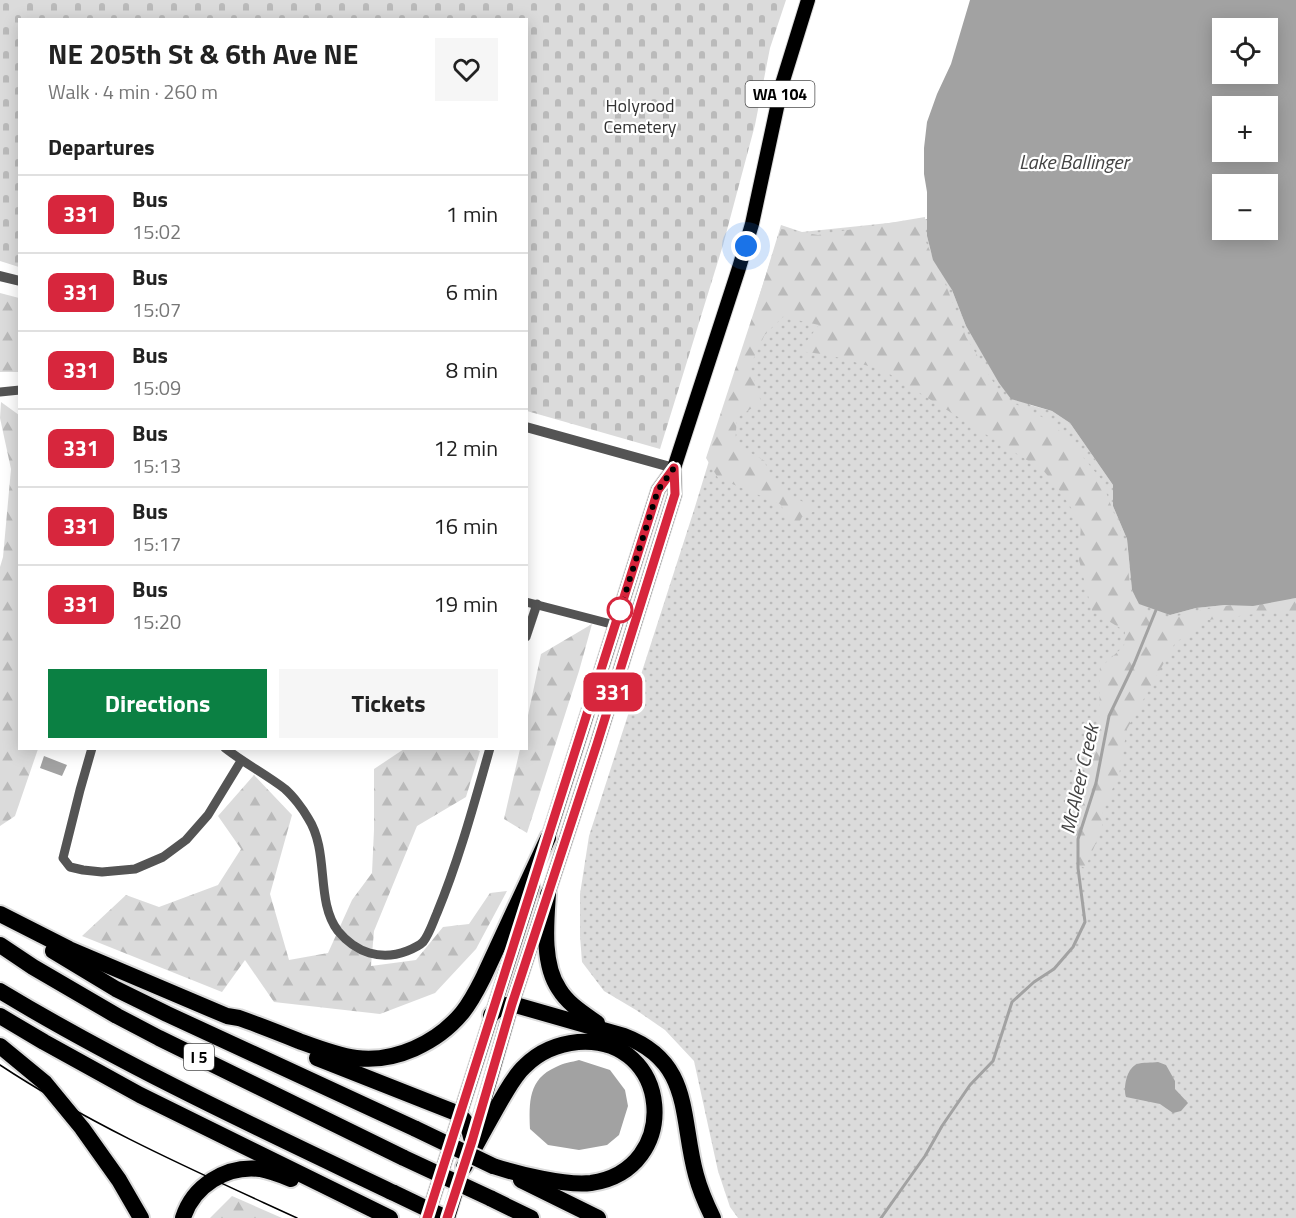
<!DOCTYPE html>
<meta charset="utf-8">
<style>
:root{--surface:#fff;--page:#f6f6f6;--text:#222;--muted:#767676;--line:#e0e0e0;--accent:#0b8043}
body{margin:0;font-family:"Titillium Web",sans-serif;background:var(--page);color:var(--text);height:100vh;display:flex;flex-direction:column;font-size:22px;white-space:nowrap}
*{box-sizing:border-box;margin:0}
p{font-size:20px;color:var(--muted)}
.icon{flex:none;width:33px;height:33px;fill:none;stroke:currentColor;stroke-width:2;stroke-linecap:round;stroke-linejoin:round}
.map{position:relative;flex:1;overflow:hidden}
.panel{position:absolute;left:18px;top:18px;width:510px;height:732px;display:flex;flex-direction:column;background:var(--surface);border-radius:0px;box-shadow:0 3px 15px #0003}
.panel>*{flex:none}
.badge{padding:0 12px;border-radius:9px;font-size:21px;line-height:39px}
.buttons{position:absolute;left:1212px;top:18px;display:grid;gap:12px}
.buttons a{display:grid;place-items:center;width:66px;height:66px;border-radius:0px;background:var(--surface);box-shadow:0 3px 15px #0003;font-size:30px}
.you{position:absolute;width:30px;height:30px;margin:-15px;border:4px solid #fff;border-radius:50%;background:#1a73e8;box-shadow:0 0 0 9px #1a73e833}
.map>.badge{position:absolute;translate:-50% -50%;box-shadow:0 0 0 3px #fff}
h2{padding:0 30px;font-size:22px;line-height:54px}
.round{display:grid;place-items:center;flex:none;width:63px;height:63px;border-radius:0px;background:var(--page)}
.overview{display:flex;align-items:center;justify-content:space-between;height:102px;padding:0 30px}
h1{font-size:28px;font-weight:700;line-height:45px}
.primary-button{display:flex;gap:12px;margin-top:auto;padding:12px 30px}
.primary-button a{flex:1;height:69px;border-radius:0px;background:var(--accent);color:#fff;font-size:24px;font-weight:700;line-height:69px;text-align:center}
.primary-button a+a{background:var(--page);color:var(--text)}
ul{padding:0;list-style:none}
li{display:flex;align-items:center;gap:18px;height:78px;padding:0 30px;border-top:2px solid var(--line)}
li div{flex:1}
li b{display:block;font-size:22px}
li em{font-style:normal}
li .badge{min-width:66px;font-weight:700;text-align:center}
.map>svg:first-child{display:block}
</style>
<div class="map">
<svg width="1296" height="1218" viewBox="0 0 1296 1218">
<defs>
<pattern id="green-dots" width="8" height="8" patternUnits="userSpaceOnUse" patternTransform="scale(1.5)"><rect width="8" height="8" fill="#dbdbdb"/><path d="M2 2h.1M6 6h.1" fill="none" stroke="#bababa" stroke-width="1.8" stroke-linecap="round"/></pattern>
<pattern id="forest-firs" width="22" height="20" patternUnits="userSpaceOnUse" patternTransform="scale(1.5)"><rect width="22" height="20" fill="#dbdbdb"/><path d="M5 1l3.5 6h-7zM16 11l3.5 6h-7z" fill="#bababa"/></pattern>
<pattern id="cemetery-stones" width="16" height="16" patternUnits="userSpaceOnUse" patternTransform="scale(1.5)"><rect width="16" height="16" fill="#dbdbdb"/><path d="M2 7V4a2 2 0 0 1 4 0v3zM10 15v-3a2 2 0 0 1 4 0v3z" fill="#bababa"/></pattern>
</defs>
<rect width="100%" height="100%" fill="#fff"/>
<path fill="url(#green-dots)" d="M927,219V236L933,260L945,277L952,290L966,326L990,366L1030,405L1052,411L1070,423L1113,485V506L1127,539L1132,590L1170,615L1196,608L1225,605L1253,606L1296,598V1218H738L730,1207L718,1171L694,1061L665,1030L636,1010L604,991L582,962L580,936V894L589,836L694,510L781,225L802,232Z"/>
<g fill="url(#forest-firs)">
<path d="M925,217L926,242L947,288L966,337L1003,398L1050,421L1073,445L1101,479L1126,545L1130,588L1139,608L1168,618L1208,609L1278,597L1296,600V612H1270L1208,620L1175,643L1127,729L1119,775L1103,809L1102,829L1085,868L1071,862L1082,803L1099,738L1100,668L1124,646L1125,631L1092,611L1079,560L1081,523L1060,491L1043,470L883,370L829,355L799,351L819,325L783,317L765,334L750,366L761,402L737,418L735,444L765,461L769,479L791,495L817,510L802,517L796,529L780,504L718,478L706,458L781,229L818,235Z"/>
<path d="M0,293L19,298V372H0Z"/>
<path d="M1,402L19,415L20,748L38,749L15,816L0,826V567L3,557L11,469L0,418Z"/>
<path d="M592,624L579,671L527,833L504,819L520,749L526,748L527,720L541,654Z"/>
<path d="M472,748L480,751L466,797L417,826L374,931L371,966L416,960L443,927L469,924L490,893L507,891L476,949L435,993L380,1014L274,1002L245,960L222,992L82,936L126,895L159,907L218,885L241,849L218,816L254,775L292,815L270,894L289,960L328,953L352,900L372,873L374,830V769L404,749Z"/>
<path d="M232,1196L282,1218H210Z"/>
</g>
<path fill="url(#cemetery-stones)" d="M0,0H786L770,48L755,125L723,245L660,449L527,411L526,20H20L19,267L0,261Z"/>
<g fill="#a2a2a2" fill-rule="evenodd">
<path d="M970,0H1296V598L1253,606L1225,605L1196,608L1170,615L1139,604L1132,590L1127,539L1113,506V485L1070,423L1052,411L1011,399L999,383L966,326L952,290L933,260L927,236V192L924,174V148L927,122L937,94L951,64ZM1268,28V74H1222V28ZM1268,106V152H1222V106ZM1222,184H1268V230H1222Z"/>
<path d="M44,756L67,765L62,776L40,768Z"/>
<path d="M579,1060L610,1070L625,1090L628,1106L619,1135L607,1145L579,1150L548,1145L530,1129C529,1103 528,1079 556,1067C563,1063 572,1062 579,1060Z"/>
<path d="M1158,1062L1166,1065L1175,1081V1089L1188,1103L1181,1111L1173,1113L1160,1104L1126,1097C1123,1087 1127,1068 1137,1064C1143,1062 1151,1063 1158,1062Z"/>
</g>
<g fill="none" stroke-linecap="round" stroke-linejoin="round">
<path stroke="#a2a2a2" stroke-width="3" d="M881,1218L925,1156L942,1126L970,1085L993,1061L1012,1002L1034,982L1054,969L1073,947L1085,922L1078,868V839L1096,783L1109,716L1134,664L1156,610"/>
<g stroke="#dbdbdb" stroke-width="16">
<g id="primary">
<path d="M545,847L658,490L674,468L739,268L752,224L782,84L808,0"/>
<path d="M472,1143L512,1004L597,744L675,494L674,468"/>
<path d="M427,1218L533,885"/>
<path d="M448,1218L461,1175"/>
</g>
</g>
<g stroke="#dbdbdb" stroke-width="20">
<g id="motorway">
<path d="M548,894C546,923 542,964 559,989C568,1004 583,1013 597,1023"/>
<path d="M0,914L69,949L227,1016L239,1018C259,1025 279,1033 299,1041C318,1048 336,1055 356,1058C395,1063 437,1043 462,1013C471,1002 477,990 483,978L548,838"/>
<path d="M0,945L33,967L117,1016L159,1038L404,1158"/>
<path d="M53,951L116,989L167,1014L416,1129"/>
<path d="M0,991C126,1067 260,1129 394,1193"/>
<path d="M491,1015L501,1006L512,1004L624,1036C693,1062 680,1117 696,1175C700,1190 706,1204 713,1218"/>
<path d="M0,1016L44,1042L140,1095L390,1218"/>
<path d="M0,1046L45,1083L82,1128L119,1180L141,1218"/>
<path d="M317,1058L459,1114L468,1125L472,1141"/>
<path d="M464,1167C477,1143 490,1119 504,1095C510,1085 516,1074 525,1066C539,1052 558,1044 578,1042C672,1035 683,1170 591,1183C565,1186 518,1174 493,1166"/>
<path d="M521,1180L598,1218"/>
<path d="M490,1198L531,1218"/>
<path d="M183,1218C193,1186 226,1165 260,1169C270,1171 281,1175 291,1179"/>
</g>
</g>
<g stroke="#545454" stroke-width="9">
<path d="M0,392L20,390"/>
<path d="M526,602L615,625"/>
<path d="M526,637L537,604"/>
<path d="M92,748L80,790L63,858L70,867L83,870L102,872L135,869L163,857L186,840L208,815L241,761"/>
<path d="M225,748C244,763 267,775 285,789C293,796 303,809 308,818C330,852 315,901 338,931C356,953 381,961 407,951C412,949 419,946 423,942C429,935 433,922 437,913C459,860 474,804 490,748"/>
</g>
<g stroke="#545454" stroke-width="10">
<path d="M0,276L20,281"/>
<path d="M526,427L674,468"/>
</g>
<use href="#primary" stroke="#000" stroke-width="14"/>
<use href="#motorway" stroke="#000" stroke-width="16"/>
<path stroke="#000" stroke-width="1.5" d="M0,1065C94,1127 195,1171 297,1218"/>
<g stroke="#dbdbdb" stroke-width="20" stroke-linecap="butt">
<g id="motorway-bridge">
<path d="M416,1129L493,1166"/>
<path d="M404,1158L490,1198"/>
<path d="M394,1193L446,1218"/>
</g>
</g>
<use href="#motorway-bridge" stroke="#000" stroke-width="16"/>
</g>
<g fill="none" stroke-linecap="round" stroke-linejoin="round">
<g stroke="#fff" stroke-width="14">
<path id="line" d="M427,1218L658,490L674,468L675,494L597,744L512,1004L472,1141L447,1218"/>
</g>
<use href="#line" stroke="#d7263d" stroke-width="9"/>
<path stroke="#000" stroke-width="6" stroke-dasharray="0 10.8" d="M620,610L658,490L674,468L746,246"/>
</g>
<circle fill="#fff" stroke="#d7263d" stroke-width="3" cx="620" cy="610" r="12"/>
<g text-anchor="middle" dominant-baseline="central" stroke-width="4.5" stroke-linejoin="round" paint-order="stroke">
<g fill="#fff" stroke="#4c4c4c" stroke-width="1.5">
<rect x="745.5" y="81" width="69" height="26" rx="4.5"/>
<rect x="184" y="1044" width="30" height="26" rx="4.5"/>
</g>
<g font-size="16" font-weight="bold" fill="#000">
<text x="780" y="94">WA 104</text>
<text x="199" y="1057">I 5</text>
</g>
<g font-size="18" fill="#323232" stroke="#fff">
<text x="640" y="105">Holyrood<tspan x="640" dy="21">Cemetery</tspan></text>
</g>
<g font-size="20" font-style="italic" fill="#434343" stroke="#fff">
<text x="1074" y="161">Lake Ballinger</text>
<text transform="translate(1079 779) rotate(-77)">McAleer Creek</text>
</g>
</g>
</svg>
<div class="buttons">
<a><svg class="icon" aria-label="locate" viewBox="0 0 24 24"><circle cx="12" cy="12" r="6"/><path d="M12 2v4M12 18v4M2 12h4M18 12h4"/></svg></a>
<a>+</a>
<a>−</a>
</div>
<div class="you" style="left:746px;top:246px"></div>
<b class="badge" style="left:613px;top:692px;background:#d7263d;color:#fff">331</b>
<section class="panel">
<div class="overview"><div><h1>NE 205th St &amp; 6th Ave NE</h1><p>Walk · 4 min · 260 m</p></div><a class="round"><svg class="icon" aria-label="heart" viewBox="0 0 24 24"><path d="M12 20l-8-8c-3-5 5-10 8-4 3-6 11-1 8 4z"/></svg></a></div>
<h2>Departures</h2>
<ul>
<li><span class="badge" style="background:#d7263d;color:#fff">331</span><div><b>Bus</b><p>15:02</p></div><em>1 min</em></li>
<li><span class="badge" style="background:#d7263d;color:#fff">331</span><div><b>Bus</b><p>15:07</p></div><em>6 min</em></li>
<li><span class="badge" style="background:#d7263d;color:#fff">331</span><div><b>Bus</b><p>15:09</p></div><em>8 min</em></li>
<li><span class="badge" style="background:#d7263d;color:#fff">331</span><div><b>Bus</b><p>15:13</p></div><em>12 min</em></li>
<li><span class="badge" style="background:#d7263d;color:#fff">331</span><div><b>Bus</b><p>15:17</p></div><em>16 min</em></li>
<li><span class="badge" style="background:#d7263d;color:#fff">331</span><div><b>Bus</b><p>15:20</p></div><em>19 min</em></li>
</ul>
<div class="primary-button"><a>Directions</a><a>Tickets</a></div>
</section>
</div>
